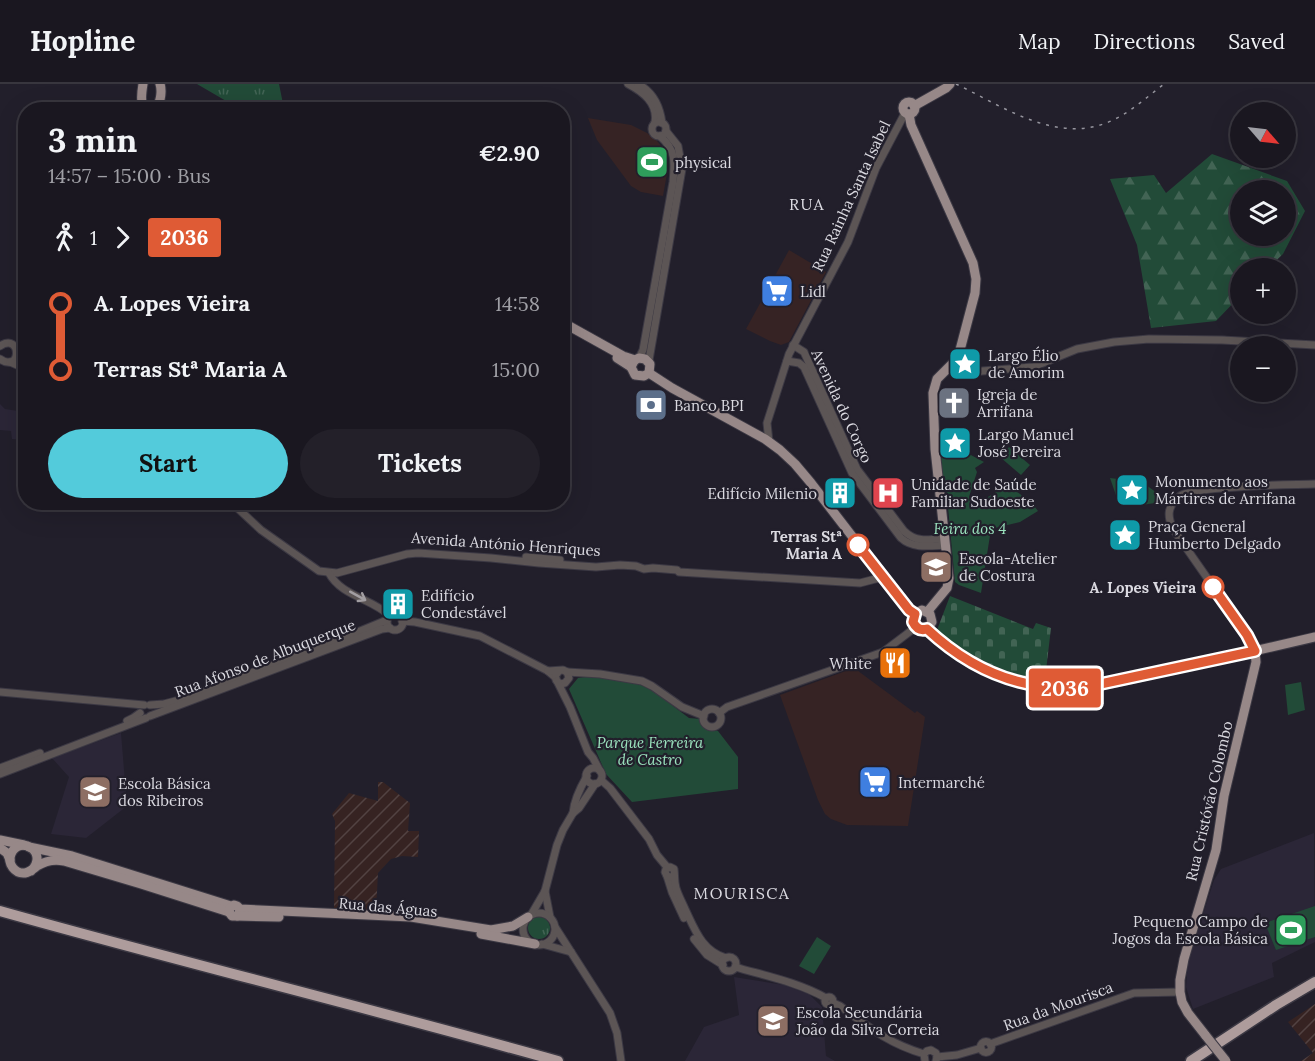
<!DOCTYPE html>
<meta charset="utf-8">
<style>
:root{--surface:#1a1720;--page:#232029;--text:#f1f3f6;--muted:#9f9fa5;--line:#38363e;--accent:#53cbdb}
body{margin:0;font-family:Lora,serif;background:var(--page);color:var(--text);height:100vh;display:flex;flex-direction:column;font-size:22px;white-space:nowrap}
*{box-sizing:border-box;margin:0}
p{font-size:20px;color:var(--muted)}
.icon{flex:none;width:33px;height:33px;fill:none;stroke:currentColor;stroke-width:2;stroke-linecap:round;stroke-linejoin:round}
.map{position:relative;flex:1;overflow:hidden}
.sheet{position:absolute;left:18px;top:18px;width:552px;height:408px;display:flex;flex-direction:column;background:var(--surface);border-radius:24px;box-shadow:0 6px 24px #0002,0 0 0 2px var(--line)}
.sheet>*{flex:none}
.badge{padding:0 12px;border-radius:4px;font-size:21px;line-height:39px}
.needle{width:39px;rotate:118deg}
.fabs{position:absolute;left:1230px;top:18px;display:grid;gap:12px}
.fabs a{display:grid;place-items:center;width:66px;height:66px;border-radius:50%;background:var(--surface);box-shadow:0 6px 24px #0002,0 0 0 2px var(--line);font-size:30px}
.map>.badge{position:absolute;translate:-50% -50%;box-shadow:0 0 0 3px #fff}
.legs{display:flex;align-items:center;gap:9px;height:66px;padding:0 30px;font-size:20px}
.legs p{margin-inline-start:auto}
.headline{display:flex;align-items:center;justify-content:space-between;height:102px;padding:0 30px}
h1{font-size:33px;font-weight:700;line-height:45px}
.action{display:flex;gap:12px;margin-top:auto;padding:12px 30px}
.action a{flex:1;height:69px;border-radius:36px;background:var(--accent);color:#111;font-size:24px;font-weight:700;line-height:69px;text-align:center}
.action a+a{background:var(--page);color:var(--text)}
ul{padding:0 30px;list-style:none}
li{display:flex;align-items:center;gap:21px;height:66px;font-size:22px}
li i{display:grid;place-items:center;width:9px;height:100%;margin:0 8px;background:currentColor}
li i::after{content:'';width:15px;height:15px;margin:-8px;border:4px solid;border-radius:50%;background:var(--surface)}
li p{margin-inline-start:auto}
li:first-child i{background:linear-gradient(#0000 50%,currentColor 0)}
li:last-child i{background:linear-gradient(currentColor 50%,#0000 0)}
header{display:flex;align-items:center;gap:36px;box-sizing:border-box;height:84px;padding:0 30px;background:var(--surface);border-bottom:2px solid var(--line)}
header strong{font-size:28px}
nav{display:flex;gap:33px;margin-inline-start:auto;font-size:21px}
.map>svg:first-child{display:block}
</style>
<header>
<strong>Hopline</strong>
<nav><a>Map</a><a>Directions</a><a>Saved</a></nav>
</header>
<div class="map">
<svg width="1315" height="977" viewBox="0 0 1315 977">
<defs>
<pattern id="industrial-furrows" width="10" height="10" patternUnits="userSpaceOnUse" patternTransform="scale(1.5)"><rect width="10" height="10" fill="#362322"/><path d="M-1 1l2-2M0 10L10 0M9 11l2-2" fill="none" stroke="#524242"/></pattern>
<pattern id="grass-tufts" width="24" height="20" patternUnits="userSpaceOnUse" patternTransform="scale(1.5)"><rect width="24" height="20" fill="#224b38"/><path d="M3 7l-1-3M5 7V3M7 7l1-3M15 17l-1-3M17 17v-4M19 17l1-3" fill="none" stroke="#426454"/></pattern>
<pattern id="forest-firs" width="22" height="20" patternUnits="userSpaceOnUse" patternTransform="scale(1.5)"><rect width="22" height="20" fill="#224b38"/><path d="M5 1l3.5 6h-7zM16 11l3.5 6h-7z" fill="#426454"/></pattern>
<pattern id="cemetery-stones" width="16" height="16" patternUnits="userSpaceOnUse" patternTransform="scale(1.5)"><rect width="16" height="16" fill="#224b38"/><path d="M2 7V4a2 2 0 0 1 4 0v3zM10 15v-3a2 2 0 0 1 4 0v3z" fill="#426454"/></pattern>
</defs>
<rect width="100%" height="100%" fill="#221f2b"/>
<g fill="#362324">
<path d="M588,34L631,41L647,49L657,57L662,63L668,84L663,112L641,108L631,102L597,56Z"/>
<path d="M789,166L826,188L789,258L781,261L770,257L746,245Z"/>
<path d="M854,584L915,629L917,627L925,633L908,742L847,741L831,735L825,730L818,716L780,611Z"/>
</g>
<g fill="url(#industrial-furrows)">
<path d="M378,698H383L410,719L408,747H419L418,773L402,772L391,775L378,789L376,827L334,825L335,737L332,730L349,709L378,717Z"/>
<path d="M1315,920V977H1301L1313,969L1288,938Z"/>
</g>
<g fill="#2b2637">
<path d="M0,320L5,325L25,328V356L12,355L11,347L0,346Z"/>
<path d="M121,649L127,722L86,754L51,750L69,693L52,674Z"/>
<path d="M1314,749L1315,858L1272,879L1274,893L1193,925L1186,903L1188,877L1214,796L1221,785Z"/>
<path d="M734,893L784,901L809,910L822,923L826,972L835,977H685L704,943L739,931Z"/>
</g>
<g fill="url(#grass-tufts)">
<path d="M197,0H279L284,25H269V24L233,21Z"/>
<circle cx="539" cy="844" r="11"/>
</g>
<path fill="url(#forest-firs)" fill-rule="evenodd" d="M1212,70L1287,97L1305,127L1283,170L1268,184H1240V212L1216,237L1151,244L1137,161L1110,95L1154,91L1166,109ZM1240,106H1286V152H1240Z"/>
<path fill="url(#cemetery-stones)" d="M950,512L1033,545L1036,539L1051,544L1045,595C1032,593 1019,592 1007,587C981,578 958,563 937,546Z"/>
<g fill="#224b38">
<path d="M954,362L984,378L975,384L977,388L969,413L971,423L1008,401L1032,419L1038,427L1020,438L991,445L981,509L959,501L955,498L946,402H942C941,388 936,366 954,362Z"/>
<path d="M1009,363L1030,381L1021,391L1000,373Z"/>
<path d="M1110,394L1142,398L1168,417L1142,421L1119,420Z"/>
<path d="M593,592L641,600L653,607L689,634L701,635L706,644L718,647L738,673V705L632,718L606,690L569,605L578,594Z"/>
<path d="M1301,598L1305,626L1288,631L1285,601Z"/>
<path d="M1315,822V853L1276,866L1265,839Z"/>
<path d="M817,853L831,862L814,890L799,882Z"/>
</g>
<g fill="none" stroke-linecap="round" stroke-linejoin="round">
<path stroke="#31556e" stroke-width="1.5" d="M465,22L466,26"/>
<g stroke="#3c3944" stroke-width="9">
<g id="minor">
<path d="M628,0C643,8 658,19 655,38"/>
<path d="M638,0C653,8 660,23 662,39"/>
<circle cx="659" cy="45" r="7"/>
<path d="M793,261L804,268L857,385L904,447C916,459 929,456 945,454"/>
<path d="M0,262C22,248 22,290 0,275"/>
<path d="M639,274L643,266L673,98C675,78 676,66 660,52"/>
<path d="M787,277L799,279L804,283L852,389L901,454C913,465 930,462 945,461"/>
<path d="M10,278L26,285"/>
<path d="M953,279L960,285L969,288L1033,283L1077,265L1114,258L1149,255L1222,256L1315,261"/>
<path d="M650,280L649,276L682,85L678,62L666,47"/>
<path d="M769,358L767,339L789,270L848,158L876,84L905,29"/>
<path d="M231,418L261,446L319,487L337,489L407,470L418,469L491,474L539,479L596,483L620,481L636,482L644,485L653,484L677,486L679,488L860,499L883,493"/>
<path d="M526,473L560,476"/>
<path d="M329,489C341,512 373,515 390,532"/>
<circle cx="395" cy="538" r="8"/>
<path d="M402,537L415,538L480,552L548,587L555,593"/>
<path d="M1255,567L1247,551L1173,445C1167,432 1167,422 1180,412C1195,401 1291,401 1315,400"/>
<path d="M548,587L563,586L567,588L569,594L565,599L560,600L556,596V591L559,587"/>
<path d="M567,588L600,590L642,597L652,602L682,623L704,632"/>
<path d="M557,597L570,623L588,668L593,674L600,687"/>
<path d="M0,608L144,621"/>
<path d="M150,621L164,620L179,616L336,557L387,536"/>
<circle cx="712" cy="634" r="9"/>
<path d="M719,629L727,623L883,568L916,543"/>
<path d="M150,632L382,545L390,544"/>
<path d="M127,637L133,634L140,629"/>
<path d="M0,684L40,669"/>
<circle cx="594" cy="692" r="8"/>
<path d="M0,690L146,634"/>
<path d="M601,696L610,704L649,755L657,771L667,783"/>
<path d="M573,729C574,716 580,704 587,692"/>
<path d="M667,792L672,808L684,834"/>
<path d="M673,792L670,793L667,792L665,788L666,785L670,783L674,785C675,792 674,797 676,804C678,811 682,818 685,825C695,846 702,867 726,874"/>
<path d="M545,807L550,833"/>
<circle cx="539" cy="845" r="16"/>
<path d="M531,831L545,807L557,761L563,746L573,729L579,724L595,700"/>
<path d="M555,843L610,929L617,949L621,977"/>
<path d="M694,855L707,871L723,881"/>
<path d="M542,860L571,868"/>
<circle cx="729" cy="880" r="7"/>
<path d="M735,883C766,892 797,898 826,914"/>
<circle cx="829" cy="917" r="4"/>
<path d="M833,919L840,922C870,944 888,959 924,970"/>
<circle cx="986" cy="963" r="5.5"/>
<path d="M990,960L1134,909L1180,908"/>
<path d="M937,973L957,971L981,964"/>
<path d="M925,977L924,970L927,967L931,966L936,969L937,973L936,977"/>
</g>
</g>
<g stroke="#3c3944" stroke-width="11">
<g id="major">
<path d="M143,0C141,12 138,30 157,22L164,26"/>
<circle cx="909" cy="24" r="6"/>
<path d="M157,22C161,17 162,6 160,0"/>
<path d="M914,22L946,4L950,0"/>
<path d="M909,30L911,41L973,179L976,195L975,209L960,266L953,279L937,295L933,309L935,365L949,494L947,504L928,527"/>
<path d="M562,238L623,272L635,276L639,274L645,275L650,280L649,289"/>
<path d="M617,274L631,283"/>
<path d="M634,277L631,283L635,291L644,292L649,289"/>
<path d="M649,289L672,304L765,355L780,366L795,380L811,399L909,526L915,530"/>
<path d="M915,530L922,526L930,530L932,538L927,545"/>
<path d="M915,530C912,536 913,541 918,545H927"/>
<path d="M927,545C969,583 1021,609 1079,604C1111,601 1142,592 1173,585C1220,575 1268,564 1315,553"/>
<path d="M0,756L24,761"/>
<path d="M29,763L72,772L231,822"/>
<path d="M0,764L7,769L10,776"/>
<path d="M31,787C50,768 19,750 11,770C7,780 15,790 25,789C30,788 33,785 37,782C45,777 55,775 64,777L141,800L229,828"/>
<path d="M240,825L239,830L237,832H232L229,828L230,824L234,821L237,822L240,825L411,833L491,846L513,842L528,833"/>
<path d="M237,832L279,833"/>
<path d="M481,850L535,860"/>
<path d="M1206,952L1188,929L1182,918L1180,908V896L1184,875L1216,766L1224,712L1256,578L1255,567"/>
</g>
</g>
<g stroke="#3c3944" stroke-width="13">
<g id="highway">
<path d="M0,827C185,879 373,925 558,977"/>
<path d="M1191,977L1276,921L1315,898"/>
</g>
</g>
<use href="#minor" stroke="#5c5555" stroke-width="7"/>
<use href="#major" stroke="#978888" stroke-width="9"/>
<use href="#highway" stroke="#ae9c9c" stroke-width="10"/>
<path stroke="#96959e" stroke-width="1.5" stroke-dasharray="3 6" stroke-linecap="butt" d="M956,0C1004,23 1057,61 1111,37C1131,28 1147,13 1164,0"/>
<g stroke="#3c3944" stroke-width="11" stroke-linecap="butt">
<path id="major-bridge" d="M1206,952L1226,977"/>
</g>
<use href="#major-bridge" stroke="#978888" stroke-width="9"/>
</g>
<defs><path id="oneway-shaft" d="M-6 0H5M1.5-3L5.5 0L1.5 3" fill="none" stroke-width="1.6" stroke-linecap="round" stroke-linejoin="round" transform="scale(1.5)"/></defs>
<use stroke="#a29ea2" href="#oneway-shaft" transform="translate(358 512) rotate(29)"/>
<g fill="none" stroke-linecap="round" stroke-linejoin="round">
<g stroke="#fff" stroke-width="14">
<path id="line-1" d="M858,461L909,526L915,530L913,538C916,544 920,547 927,545C973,588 1027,610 1091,602L1255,567L1247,551L1213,503"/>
</g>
<use href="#line-1" stroke="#df5b35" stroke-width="9"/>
</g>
<defs>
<g id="stadium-square" transform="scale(1.725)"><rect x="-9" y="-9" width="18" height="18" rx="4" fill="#2e9e5b" stroke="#221f2b"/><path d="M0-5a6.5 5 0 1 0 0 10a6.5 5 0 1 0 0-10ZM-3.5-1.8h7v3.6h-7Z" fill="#fff"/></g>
<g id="supermarket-square" transform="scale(1.725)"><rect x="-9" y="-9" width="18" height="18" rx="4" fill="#3f7fe0" stroke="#221f2b"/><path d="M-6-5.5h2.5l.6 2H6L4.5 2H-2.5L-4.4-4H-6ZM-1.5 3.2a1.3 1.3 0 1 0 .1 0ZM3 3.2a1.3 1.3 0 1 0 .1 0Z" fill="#fff"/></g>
<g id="sight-square" transform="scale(1.725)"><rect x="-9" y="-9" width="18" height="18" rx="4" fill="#0f9aa8" stroke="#221f2b"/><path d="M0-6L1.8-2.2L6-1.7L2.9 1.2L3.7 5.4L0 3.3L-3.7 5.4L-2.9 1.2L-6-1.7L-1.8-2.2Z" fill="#fff"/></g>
<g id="church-square" transform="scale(1.725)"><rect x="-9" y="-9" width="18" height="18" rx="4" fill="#6b7280" stroke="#221f2b"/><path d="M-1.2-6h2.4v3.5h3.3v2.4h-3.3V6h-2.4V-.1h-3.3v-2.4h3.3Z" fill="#fff"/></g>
<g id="bank-square" transform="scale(1.725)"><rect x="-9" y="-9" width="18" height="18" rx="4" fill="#5c6f8a" stroke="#221f2b"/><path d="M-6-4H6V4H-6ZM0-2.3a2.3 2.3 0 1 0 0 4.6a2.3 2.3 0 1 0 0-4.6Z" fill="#fff"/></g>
<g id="building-square" transform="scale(1.725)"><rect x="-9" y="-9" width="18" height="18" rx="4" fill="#0f9aa8" stroke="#221f2b"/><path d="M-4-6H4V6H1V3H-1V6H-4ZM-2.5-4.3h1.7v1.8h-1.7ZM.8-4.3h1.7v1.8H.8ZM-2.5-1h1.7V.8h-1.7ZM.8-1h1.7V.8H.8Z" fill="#fff"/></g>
<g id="hospital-square" transform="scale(1.725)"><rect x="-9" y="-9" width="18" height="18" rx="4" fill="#e0444e" stroke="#221f2b"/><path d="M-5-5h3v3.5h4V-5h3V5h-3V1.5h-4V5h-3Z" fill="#fff"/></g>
<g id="school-square" transform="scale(1.725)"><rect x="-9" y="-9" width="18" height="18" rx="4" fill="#8d6e63" stroke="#221f2b"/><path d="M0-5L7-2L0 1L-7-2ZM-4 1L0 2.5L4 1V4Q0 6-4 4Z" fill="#fff"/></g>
<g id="restaurant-square" transform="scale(1.725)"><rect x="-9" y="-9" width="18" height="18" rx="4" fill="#e8710a" stroke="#221f2b"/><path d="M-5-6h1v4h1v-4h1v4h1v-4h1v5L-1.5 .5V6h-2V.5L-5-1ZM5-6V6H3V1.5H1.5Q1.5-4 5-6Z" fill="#fff"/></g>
</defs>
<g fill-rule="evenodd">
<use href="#stadium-square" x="652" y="78"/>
<use href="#supermarket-square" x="777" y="207"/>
<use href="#sight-square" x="965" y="280"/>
<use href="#church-square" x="954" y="319"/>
<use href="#bank-square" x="651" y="321"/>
<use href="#sight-square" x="955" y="359"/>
<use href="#sight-square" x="1132" y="406"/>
<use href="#building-square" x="840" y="409"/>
<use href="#hospital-square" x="888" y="409"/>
<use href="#sight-square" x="1125" y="451"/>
<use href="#school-square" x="936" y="483"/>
<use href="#building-square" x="398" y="520"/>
<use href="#restaurant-square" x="895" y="579"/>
<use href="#supermarket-square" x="875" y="698"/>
<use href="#school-square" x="95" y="708"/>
<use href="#stadium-square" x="1291" y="846"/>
<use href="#school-square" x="773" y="937"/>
</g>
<g fill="#fff" stroke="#df5b35" stroke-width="3">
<circle cx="858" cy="461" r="10"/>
<circle cx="1213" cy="503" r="10"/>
</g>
<g text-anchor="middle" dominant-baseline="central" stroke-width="4.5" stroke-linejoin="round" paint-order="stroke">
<g font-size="15" fill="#dbdae1" stroke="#221f2b" text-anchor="start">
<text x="675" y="78">physical</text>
<text x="800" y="207">Lidl</text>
<text x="988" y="271">Largo Élio<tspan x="988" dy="17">de Amorim</tspan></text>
<text x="977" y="310">Igreja de<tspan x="977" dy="17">Arrifana</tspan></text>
<text x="674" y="321">Banco BPI</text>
<text x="978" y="350">Largo Manuel<tspan x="978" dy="17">José Pereira</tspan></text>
<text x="1155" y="397">Monumento aos<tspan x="1155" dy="17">Mártires de Arrifana</tspan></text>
<text x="911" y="400">Unidade de Saúde<tspan x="911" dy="17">Familiar Sudoeste</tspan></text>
<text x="817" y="409" text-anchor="end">Edifício Milenio</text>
<text x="1148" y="442">Praça General<tspan x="1148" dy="17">Humberto Delgado</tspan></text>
<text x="959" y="474">Escola-Atelier<tspan x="959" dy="17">de Costura</tspan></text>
<text x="421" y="511">Edifício<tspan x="421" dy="17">Condestável</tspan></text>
<text x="872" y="579" text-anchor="end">White</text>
<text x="898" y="698">Intermarché</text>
<text x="118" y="699">Escola Básica<tspan x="118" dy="17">dos Ribeiros</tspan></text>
<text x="1268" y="837" text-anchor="end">Pequeno Campo de<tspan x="1268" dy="17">Jogos da Escola Básica</tspan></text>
<text x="796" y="928">Escola Secundária<tspan x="796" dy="17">João da Silva Correia</tspan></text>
</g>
<g font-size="15" fill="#dbdae1" stroke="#221f2b">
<text transform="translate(851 112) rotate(-65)">Rua Rainha Santa Isabel</text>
<text transform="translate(842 322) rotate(65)">Avenida do Corgo</text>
<text transform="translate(506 460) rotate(4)">Avenida António Henriques</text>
<text transform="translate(265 574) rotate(-21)">Rua Afonso de Albuquerque</text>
<text transform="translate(1209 717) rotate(-77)">Rua Cristóvão Colombo</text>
<text transform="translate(388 823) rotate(5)">Rua das Águas</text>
<text transform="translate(1058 922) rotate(-20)">Rua da Mourisca</text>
</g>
<g font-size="15" font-style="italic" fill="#9be3be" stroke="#221f2b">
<text x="970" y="444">Feira dos 4</text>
<text x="650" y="658">Parque Ferreira<tspan x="650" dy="17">de Castro</tspan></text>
</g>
<g font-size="15" font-weight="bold" fill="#dbdae1" stroke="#221f2b" text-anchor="end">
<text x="842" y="452">Terras Stª<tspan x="842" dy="17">Maria A</tspan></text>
<text x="1196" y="503">A. Lopes Vieira</text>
</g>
<g font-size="16" letter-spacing="1.5" fill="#dbdae1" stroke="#221f2b">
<text x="807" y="120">RUA</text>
<text x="742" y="809">MOURISCA</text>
</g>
</g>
</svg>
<div class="fabs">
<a><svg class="needle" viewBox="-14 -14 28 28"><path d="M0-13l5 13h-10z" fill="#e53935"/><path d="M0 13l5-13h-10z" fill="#9f9fa5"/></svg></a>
<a><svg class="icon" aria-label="layers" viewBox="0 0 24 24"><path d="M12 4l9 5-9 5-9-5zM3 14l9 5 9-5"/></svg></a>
<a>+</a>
<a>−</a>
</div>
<b class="badge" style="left:1065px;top:604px;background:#df5b35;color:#fff">2036</b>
<section class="sheet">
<div class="headline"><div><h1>3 min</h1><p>14:57 – 15:00 · Bus</p></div><b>€2.90</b></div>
<div class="legs"><svg class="icon" aria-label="walk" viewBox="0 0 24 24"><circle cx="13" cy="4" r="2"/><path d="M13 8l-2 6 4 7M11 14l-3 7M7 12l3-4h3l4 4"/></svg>1<svg class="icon" aria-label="forward" viewBox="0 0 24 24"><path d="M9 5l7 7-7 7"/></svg><b class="badge" style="background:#df5b35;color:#fff">2036</b></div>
<ul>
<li><i style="color:#df5b35"></i><b>A. Lopes Vieira</b><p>14:58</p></li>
<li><i style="color:#df5b35"></i><b>Terras Stª Maria A</b><p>15:00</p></li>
</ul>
<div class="action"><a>Start</a><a>Tickets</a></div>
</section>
</div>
